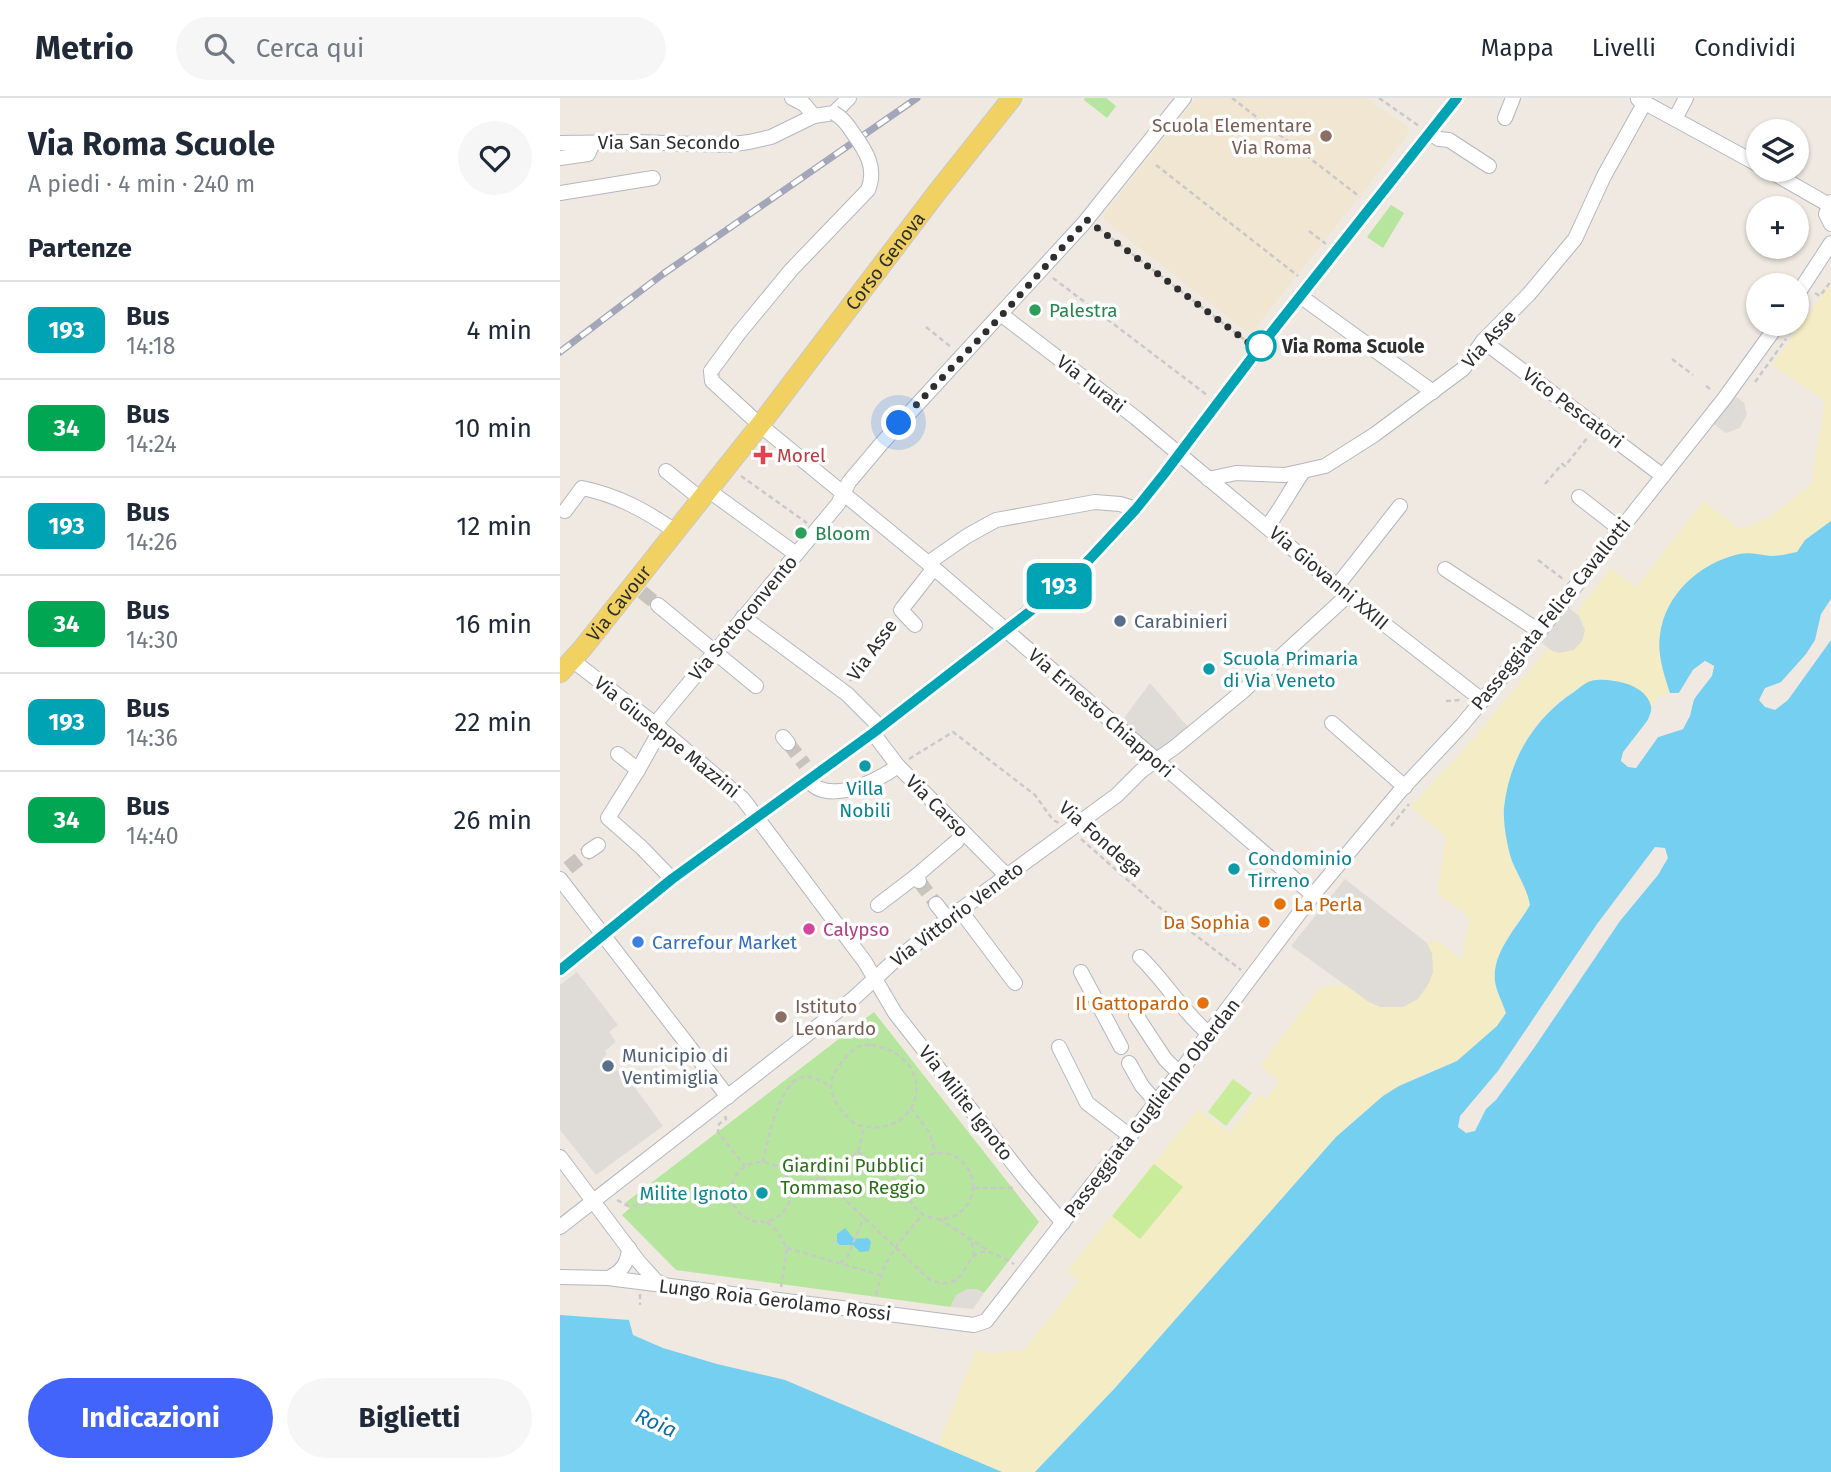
<!DOCTYPE html>
<html lang="it">
<meta charset="utf-8">
<style>
:root{--surface:#fff;--page:#f6f6f7;--text:#1f2937;--muted:#747a83;--line:#e0e1e3;--accent:#4264fb}
body{margin:0;font-family:"Fira Sans",sans-serif;background:var(--page);color:var(--text);height:100vh;display:flex;flex-direction:column;font-size:26px;white-space:nowrap}
*{box-sizing:border-box;margin:0}
p{font-size:23px;color:var(--muted)}
.icon{flex:none;width:38px;height:38px;fill:none;stroke:currentColor;stroke-width:2;stroke-linecap:round;stroke-linejoin:round}
.map{position:relative;flex:1;overflow:hidden}
.side{display:flex;flex-direction:column;background:var(--surface);width:560px}
.side>*{flex:none}
.badge{padding:0 14px;border-radius:10px;font-size:24px;line-height:46px}
.tools{position:absolute;left:1186px;top:21px;display:grid;gap:14px}
.tools a{display:grid;place-items:center;width:63px;height:63px;border-radius:50%;background:var(--surface);box-shadow:0 2px 5px #0004;font-size:35px}
.you{position:absolute;width:35px;height:35px;margin:-18px;border:5px solid #fff;border-radius:50%;background:#1a73e8;box-shadow:0 0 0 10px #1a73e833}
.map>.badge{position:absolute;translate:-50% -50%;box-shadow:0 0 0 4px #fff}
h2{padding:0 28px;font-size:26px;line-height:63px}
.round{display:grid;place-items:center;flex:none;width:74px;height:74px;border-radius:37px;background:var(--page)}
.head{display:flex;align-items:center;justify-content:space-between;height:119px;padding:0 28px}
h1{font-size:33px;font-weight:700;line-height:52px}
.action{display:flex;gap:14px;margin-top:auto;padding:14px 28px}
.action a{flex:1;height:80px;border-radius:42px;background:var(--accent);color:#fff;font-size:28px;font-weight:700;line-height:80px;text-align:center}
.action a+a{background:var(--page);color:var(--text)}
ul{padding:0;list-style:none}
li{display:flex;align-items:center;gap:21px;height:98px;padding:0 28px;border-top:2px solid var(--line)}
li div{flex:1}
li b{display:block;font-size:26px}
li em{font-style:normal}
li .badge{min-width:77px;font-weight:700;text-align:center}
header{display:flex;align-items:center;gap:42px;box-sizing:border-box;height:98px;padding:0 35px;background:var(--surface);border-bottom:2px solid var(--line)}
header strong{font-size:33px}
nav{display:flex;gap:38px;margin-inline-start:auto;font-size:24px}
.search{width:490px;height:63px;background:var(--page);display:flex;align-items:center;gap:18px;box-sizing:border-box;padding:0 24px;border-radius:38px;color:var(--muted);font-size:26px}
main{display:flex;flex:1;min-height:0}
.map>svg:first-child{display:block}
</style>
<header>
<strong>Metrio</strong>
<div class="search"><svg class="icon" aria-label="search" viewBox="0 0 24 24"><circle cx="10" cy="10" r="6"/><path d="M15 15l6 6"/></svg>Cerca qui</div>
<nav><a>Mappa</a><a>Livelli</a><a>Condividi</a></nav>
</header>
<main>
<section class="side">
<div class="head"><div><h1>Via Roma Scuole</h1><p>A piedi · 4 min · 240 m</p></div><a class="round"><svg class="icon" aria-label="heart" viewBox="0 0 24 24"><path d="M12 20l-8-8c-3-5 5-10 8-4 3-6 11-1 8 4z"/></svg></a></div>
<h2>Partenze</h2>
<ul>
<li><span class="badge" style="background:#00a3b4;color:#fff">193</span><div><b>Bus</b><p>14:18</p></div><em>4 min</em></li>
<li><span class="badge" style="background:#00a651;color:#fff">34</span><div><b>Bus</b><p>14:24</p></div><em>10 min</em></li>
<li><span class="badge" style="background:#00a3b4;color:#fff">193</span><div><b>Bus</b><p>14:26</p></div><em>12 min</em></li>
<li><span class="badge" style="background:#00a651;color:#fff">34</span><div><b>Bus</b><p>14:30</p></div><em>16 min</em></li>
<li><span class="badge" style="background:#00a3b4;color:#fff">193</span><div><b>Bus</b><p>14:36</p></div><em>22 min</em></li>
<li><span class="badge" style="background:#00a651;color:#fff">34</span><div><b>Bus</b><p>14:40</p></div><em>26 min</em></li>
</ul>
<div class="action"><a>Indicazioni</a><a>Biglietti</a></div>
</section>
<div class="map">
<svg width="1271" height="1374" viewBox="0 0 1271 1374">
<rect width="100%" height="100%" fill="#efe9e1"/>
<path fill="#f0e6d1" d="M636,0H807L847,28L848,37L693,233H686L544,122V116Z"/>
<g fill="#b6e59e">
<path d="M525,0H546L556,8L547,20L524,2Z"/>
<path d="M831,107L844,115L823,150L807,139Z"/>
<path d="M314,914L479,1124L424,1195C410,1188 395,1193 391,1209L116,1172L62,1117L70,1110L65,1105Z"/>
</g>
<path fill="#f3ecc5" d="M1271,185V423L1245,442L1238,454C1213,460 1191,453 1167,459L1101,557L1110,595L1097,599L1092,610L1087,599L1024,586L998,604L976,627L959,654L952,761L968,793L970,807L953,830L946,915L937,928L897,963L858,978L823,998L776,1039L555,1290L475,1374H442L378,1347L416,1252C433,1259 444,1251 463,1253L519,1183L507,1173L638,1011L670,1035L699,996L706,1001L719,984L701,967L760,889L784,887L814,907L858,901C872,884 877,866 867,845L877,842L902,862L909,819L877,795L886,739L851,709L910,645L988,550L999,555L1025,532L1023,524L1016,515L1051,470L1076,489L1144,403L1179,431L1208,420L1251,386L1265,303L1212,267Z"/>
<g fill="#c9ec9a">
<path d="M673,981L692,995L666,1028L648,1014Z"/>
<path d="M594,1066L623,1089L580,1141L552,1118Z"/>
</g>
<g fill="#dfdcd8">
<path d="M1169,293L1184,305L1187,316L1180,330L1166,335L1148,322Z"/>
<path d="M1002,504L1019,518L1025,532L1022,543L1014,552L999,555L992,553L975,539Z"/>
<path d="M590,585L633,635L596,661L558,628Z"/>
<path d="M785,781L867,845L872,855L873,874L869,885L858,901L843,909H820L809,904L731,848Z"/>
<path d="M17,874L58,927L49,934L56,944L45,953L47,956L42,961L53,975L59,971L63,973L103,1028L36,1077L0,1032V887Z"/>
<path d="M407,1191H417L424,1195L413,1211L391,1209L396,1197Z"/>
</g>
<g fill="#75cff0">
<path d="M1271,423V1374H475L555,1290L776,1039L823,998L839,988L897,963L937,928L946,915C943,905 936,893 935,883C932,854 957,830 970,807C967,790 958,778 952,763C947,748 943,725 944,710C949,662 974,620 1014,594C1021,589 1027,582 1037,582C1045,581 1056,583 1064,585C1075,588 1088,595 1091,608C1094,624 1066,645 1061,663L1076,670L1098,639L1123,631C1128,621 1130,608 1136,598C1143,587 1152,581 1154,568L1145,563L1133,572L1119,595H1110C1104,577 1097,556 1100,537C1105,496 1140,465 1179,456C1190,454 1200,457 1211,458C1220,458 1228,456 1237,454L1245,442Z"/>
<path d="M285,1130L294,1141L308,1140L311,1144L309,1153L300,1154L293,1147H280L277,1144V1136Z"/>
<path d="M0,1217L69,1222L73,1237L103,1250L157,1266L225,1282L442,1374H0Z"/>
</g>
<g fill="#efe9e1">
<path d="M1271,501V542L1228,602L1215,612L1205,609L1199,602L1205,590L1221,584L1246,556L1255,542L1261,516Z"/>
<path d="M1145,563L1154,568L1152,578L1134,601L1130,618L1123,631L1098,639L1076,670L1068,669L1061,663L1063,654L1088,622L1094,606L1095,611L1091,623L1066,656L1065,662L1069,666L1075,667L1096,637L1120,628L1127,617L1131,600L1149,576L1150,570L1145,567L1136,574L1120,598H1110L1107,596L1119,595L1133,572Z"/>
<path d="M1095,749L1105,750L1108,760L1098,777L1060,823L974,950L936,1002L926,1011L915,1033L906,1035L898,1029L900,1018L938,973L1037,826Z"/>
</g>
<g fill="none" stroke-linecap="round" stroke-linejoin="round">
<g stroke="#c8c4bd" stroke-width="14" stroke-dasharray="14 7" stroke-linecap="butt">
<path d="M82,494L98,507"/>
<path d="M228,645L245,667"/>
<path d="M8,770L29,753"/>
<path d="M359,783L376,806"/>
</g>
<g stroke="#b4b7c1" stroke-width="16">
<g id="minor">
<path d="M232,0L244,6L254,18"/>
<path d="M1078,1L1199,67"/>
<path d="M945,20L953,0"/>
<path d="M1115,21L1126,0"/>
<path d="M869,35L879,41L889,42L929,68"/>
<path d="M0,45L75,44L166,47L189,44L211,39L254,18L274,15L289,0"/>
<path d="M0,60L28,56L33,45"/>
<path d="M1208,72L1269,107"/>
<path d="M0,95L93,80"/>
<path d="M1271,104L1266,116L1271,126"/>
<path d="M1237,197L1271,145"/>
<path d="M740,198L873,294"/>
<path d="M442,217L576,320L801,508L922,602"/>
<path d="M923,243L1103,378"/>
<path d="M151,273L152,283L200,327L368,465L753,797"/>
<path d="M106,373L141,401"/>
<path d="M648,381L676,375L725,377L765,368L814,337L903,271L923,243L969,196L1015,141L1044,78L1085,4"/>
<path d="M148,392L236,456"/>
<path d="M1019,399L1060,431"/>
<path d="M5,413L22,390C57,397 86,413 115,433"/>
<path d="M707,429C721,411 730,392 743,374"/>
<path d="M368,465L407,438L436,422L535,404L560,406L576,411"/>
<path d="M885,471L979,533"/>
<path d="M777,488L840,408"/>
<path d="M98,507L196,588"/>
<path d="M183,519L287,596L320,629"/>
<path d="M355,527L341,512L374,470"/>
<path d="M12,562L95,626L183,701L305,864L335,915L467,1083L503,1125"/>
<path d="M772,625L845,689"/>
<path d="M95,626L278,406L289,384L321,346L524,125L624,0"/>
<path d="M313,635L338,668L447,778"/>
<path d="M223,639L228,645"/>
<path d="M58,656L78,672L101,631"/>
<path d="M78,672L48,720L81,749L112,781"/>
<path d="M248,682C268,708 317,683 338,668"/>
<path d="M29,753L38,747"/>
<path d="M0,781L168,999"/>
<path d="M359,783L356,778L397,743"/>
<path d="M376,806L388,821"/>
<path d="M318,807L356,778"/>
<path d="M400,812L455,885"/>
<path d="M580,859C605,883 622,913 649,936"/>
<path d="M0,872L112,781L313,635L470,513L526,465L576,411L604,376L700,249L897,0"/>
<path d="M521,874L561,949"/>
<path d="M576,917L605,961L619,975"/>
<path d="M499,949L527,1005L570,1038"/>
<path d="M569,965L582,988L596,1004"/>
<path d="M0,1059L78,1163L96,1183L105,1187"/>
<path d="M0,1129L294,900L333,864L388,821L557,697L581,673L615,649L682,594L788,497"/>
<path d="M0,1179L48,1180L414,1227L426,1223L619,975L753,797L841,692L902,627L975,539L1164,301L1218,226"/>
<path d="M48,1180C62,1174 68,1165 69,1150"/>
</g>
</g>
<g stroke="#c9c9c9" stroke-width="21">
<g id="major">
<path id="s1" d="M0,575L22,551L200,327L378,93L452,0"/>
</g>
</g>
<g stroke="#c9c9c9" stroke-width="2.5" stroke-dasharray="5 3.5" stroke-linecap="butt">
<path d="M672,0L800,99"/>
<path d="M819,0L859,28"/>
<path d="M596,67L738,178"/>
<path d="M538,130L689,245"/>
<path d="M749,133L766,146"/>
<path d="M493,180L647,297"/>
<path d="M1255,195L1260,198L1271,183"/>
<path d="M1237,224L1248,207"/>
<path d="M366,229L391,249"/>
<path d="M1229,236L1236,226"/>
<path d="M1112,261L1133,277"/>
<path d="M1195,284L1226,241"/>
<path d="M1146,288L1153,293"/>
<path d="M181,378L247,425"/>
<path d="M985,386L1002,366L1005,368L1028,339"/>
<path d="M978,462L1003,481"/>
<path d="M290,583L333,523"/>
<path d="M886,603L901,602"/>
<path d="M349,661L393,634L475,697L493,722L499,725"/>
<path d="M831,728L849,706"/>
<path d="M521,741L595,806L681,872"/>
<path d="M311,947C384,958 362,1048 295,1026C285,1018 271,1002 271,988C271,975 288,953 300,948C304,947 308,947 311,947Z"/>
<path d="M351,1010L369,1034L376,1055"/>
<path d="M165,1018L166,1021L159,1026L158,1034L185,1068"/>
<path d="M298,1054L346,1090"/>
<circle cx="380" cy="1088" r="33"/>
<path d="M203,1064C207,1043 219,989 239,980C250,976 261,983 270,988"/>
<circle cx="201" cy="1094" r="30"/>
<path d="M262,1080L369,1181C409,1200 401,1150 428,1154C436,1155 447,1162 454,1166"/>
<path d="M231,1085L262,1080L298,1054L304,1029"/>
<path d="M414,1090H455"/>
<path d="M57,1102L68,1108L171,1096"/>
<path d="M379,1121L429,1153"/>
<path d="M207,1124L217,1133L227,1150L221,1189"/>
<path d="M412,1144L414,1158"/>
<path d="M227,1150L320,1177"/>
<path d="M280,1165L287,1160L304,1119"/>
<path d="M80,1196V1207"/>
<path d="M316,1197C323,1161 339,1144 363,1116"/>
</g>
<use href="#minor" stroke="#fff" stroke-width="14"/>
<use href="#major" stroke="#f2d163" stroke-width="19"/>
<g stroke="#a3a6b8" stroke-width="7">
<path id="rail" d="M0,254L103,176L357,0"/>
</g>
<use href="#rail" stroke="#fff" stroke-width="4.5" stroke-dasharray="13" stroke-linecap="butt"/>
<g stroke="#b4b7c1" stroke-width="16" stroke-linecap="butt">
<path id="minor-bridge" d="M151,273L179,235L231,172L308,92C317,70 306,53 293,35C288,27 283,20 274,15"/>
</g>
<use href="#minor-bridge" stroke="#fff" stroke-width="14"/>
</g>
<g fill="none" stroke-linecap="round" stroke-linejoin="round">
<g stroke="#fff" stroke-width="16">
<path id="line" d="M0,872L112,781L313,635L468,515L526,465L576,411L604,376L700,249L897,0"/>
</g>
<use href="#line" stroke="#00a3b4" stroke-width="10"/>
<path stroke="#2e2e2e" stroke-width="7" stroke-dasharray="0 12.6" d="M339,325L442,217L527,122L698,252L701,248"/>
</g>
<g fill="#8d6e63" stroke="#fff" stroke-width="2.5">
<circle cx="766" cy="38" r="7"/>
<circle cx="221" cy="919" r="7"/>
</g>
<g fill="#2e9e5b" stroke="#fff" stroke-width="2.5">
<circle cx="475" cy="212" r="7"/>
<circle cx="241" cy="435" r="7"/>
</g>
<circle fill="#fff" stroke="#00a3b4" stroke-width="3.5" cx="701" cy="248" r="14"/>
<path fill="#e0444e" stroke="#fff" stroke-width="2.5" d="M199.5 346.5h7v7h7v7h-7v7h-7v-7h-7v-7h7z"/>
<g fill="#5c6f8a" stroke="#fff" stroke-width="2.5">
<circle cx="560" cy="523" r="7"/>
<circle cx="48" cy="968" r="7"/>
</g>
<g fill="#0f9aa8" stroke="#fff" stroke-width="2.5">
<circle cx="649" cy="571" r="7"/>
<circle cx="305" cy="668" r="7"/>
<circle cx="674" cy="771" r="7"/>
<circle cx="202" cy="1095" r="7"/>
</g>
<g fill="#e8710a" stroke="#fff" stroke-width="2.5">
<circle cx="720" cy="806" r="7"/>
<circle cx="704" cy="824" r="7"/>
<circle cx="643" cy="905" r="7"/>
</g>
<circle fill="#d1479c" stroke="#fff" stroke-width="2.5" cx="249" cy="831" r="7"/>
<circle fill="#3f7fe0" stroke="#fff" stroke-width="2.5" cx="78" cy="844" r="7"/>
<g text-anchor="middle" dominant-baseline="central" stroke-width="7" stroke-linejoin="round" paint-order="stroke">
<g font-size="19" fill="#785e54" stroke="#fff" text-anchor="end">
<text x="752" y="27">Scuola Elementare<tspan x="752" dy="22">Via Roma</tspan></text>
<text x="235" y="908" text-anchor="start">Istituto<tspan x="235" dy="22">Leonardo</tspan></text>
</g>
<g font-size="19" fill="#2e2e2e" stroke="#fff">
<text x="109" y="44">Via San Secondo</text>
<text stroke="none"><textPath href="#s1" startOffset="525">Corso Genova</textPath></text>
<text transform="translate(929 241) rotate(-48)">Via Asse</text>
<text transform="translate(531 286) rotate(38)">Via Turati</text>
<text transform="translate(1013 310) rotate(37)">Vico Pescatori</text>
<text transform="translate(769 480) rotate(40)">Via Giovanni XXIII</text>
<text stroke="none"><textPath href="#s1" startOffset="91">Via Cavour</textPath></text>
<text transform="translate(991 516) rotate(-51)">Passeggiata Felice Cavallotti</text>
<text transform="translate(183 520) rotate(-50)">Via Sottoconvento</text>
<text transform="translate(312 552) rotate(-54)">Via Asse</text>
<text transform="translate(541 615) rotate(41)">Via Ernesto Chiappori</text>
<text transform="translate(107 639) rotate(39)">Via Giuseppe Mazzini</text>
<text transform="translate(377 708) rotate(45)">Via Carso</text>
<text transform="translate(541 741) rotate(41)">Via Fondega</text>
<text transform="translate(397 816) rotate(-37)">Via Vittorio Veneto</text>
<text transform="translate(406 1005) rotate(52)">Via Milite Ignoto</text>
<text transform="translate(592 1010) rotate(-52)">Passeggiata Guglielmo Oberdan</text>
<text transform="translate(215 1202) rotate(7)">Lungo Roia Gerolamo Rossi</text>
</g>
<g font-size="19" fill="#27864d" stroke="#fff" text-anchor="start">
<text x="489" y="212">Palestra</text>
<text x="255" y="435">Bloom</text>
</g>
<g font-size="19" font-weight="bold" fill="#2e2e2e" stroke="#fff" text-anchor="start">
<text x="722" y="248">Via Roma Scuole</text>
</g>
<g font-size="19" fill="#be3a42" stroke="#fff" text-anchor="start">
<text x="217" y="357">Morel</text>
</g>
<g font-size="19" fill="#4e5e75" stroke="#fff" text-anchor="start">
<text x="574" y="523">Carabinieri</text>
<text x="62" y="957">Municipio di<tspan x="62" dy="22">Ventimiglia</tspan></text>
</g>
<g font-size="19" fill="#0d838f" stroke="#fff" text-anchor="start">
<text x="663" y="560">Scuola Primaria<tspan x="663" dy="22">di Via Veneto</tspan></text>
<text x="305" y="690" text-anchor="middle">Villa<tspan x="305" dy="22">Nobili</tspan></text>
<text x="688" y="760">Condominio<tspan x="688" dy="22">Tirreno</tspan></text>
<text x="188" y="1095" text-anchor="end">Milite Ignoto</text>
</g>
<g font-size="19" fill="#c56008" stroke="#fff" text-anchor="end">
<text x="734" y="806" text-anchor="start">La Perla</text>
<text x="690" y="824">Da Sophia</text>
<text x="629" y="905">Il Gattopardo</text>
</g>
<g font-size="19" fill="#b23c85" stroke="#fff" text-anchor="start">
<text x="263" y="831">Calypso</text>
</g>
<g font-size="19" fill="#366cbe" stroke="#fff" text-anchor="start">
<text x="92" y="844">Carrefour Market</text>
</g>
<g font-size="19" fill="#2c6e1b" stroke="#fff">
<text x="293" y="1067">Giardini Pubblici<tspan x="293" dy="22">Tommaso Reggio</tspan></text>
</g>
<g font-size="21" font-style="italic" fill="#0d6fa3" stroke="#fff">
<text transform="translate(96 1325) rotate(24)">Roia</text>
</g>
</g>
</svg>
<div class="tools">
<a><svg class="icon" aria-label="layers" viewBox="0 0 24 24"><path d="M12 4l9 5-9 5-9-5zM3 14l9 5 9-5"/></svg></a>
<a>+</a>
<a>−</a>
</div>
<div class="you" style="left:339px;top:325px"></div>
<b class="badge" style="left:499px;top:488px;background:#00a3b4;color:#fff">193</b>
</div>
</main>
